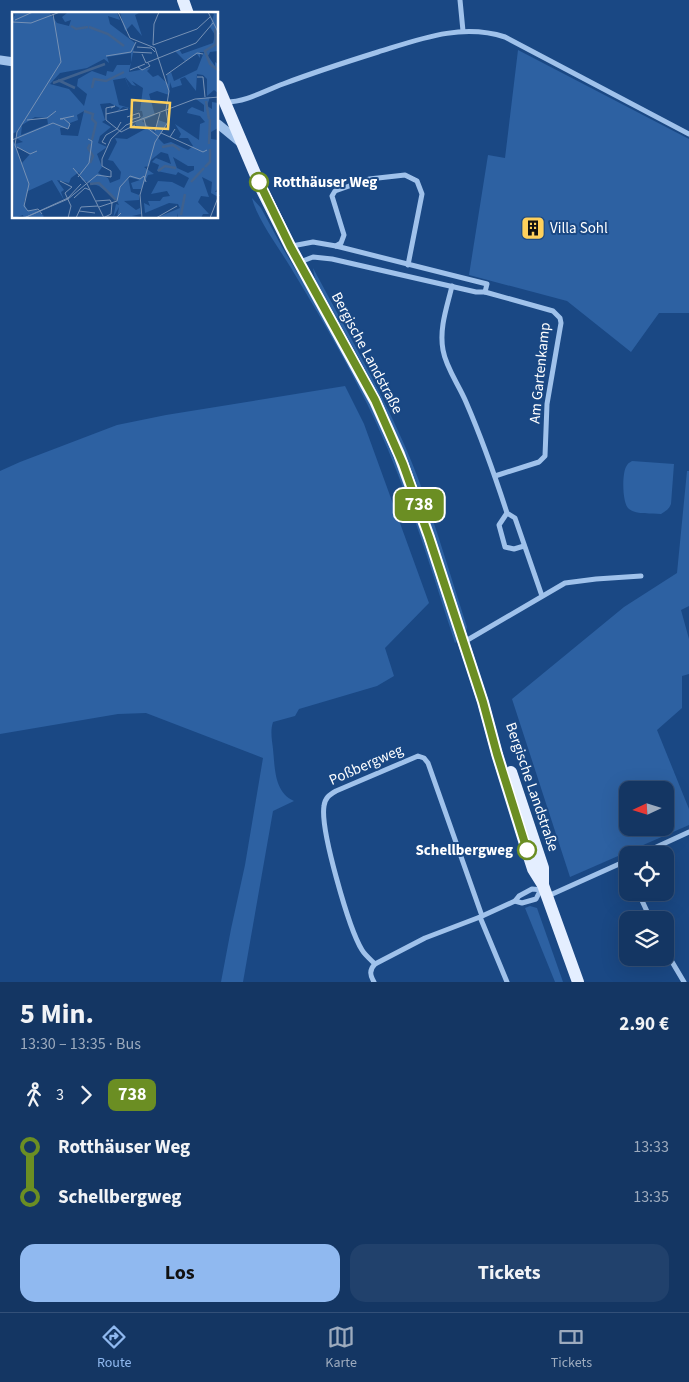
<!DOCTYPE html>
<html lang="de">
<meta charset="utf-8">
<style>
:root{--surface:#143663;--page:#21416c;--text:#f1f3f6;--muted:#9dabbe;--line:#335078;--accent:#90b9f0}
body{margin:0;font-family:"Source Sans 3",sans-serif;background:var(--page);color:var(--text);height:100vh;display:flex;flex-direction:column;font-size:19px;white-space:nowrap}
*{box-sizing:border-box;margin:0}
p{font-size:16px;color:var(--muted)}
.icon{flex:none;width:28px;height:28px;fill:none;stroke:currentColor;stroke-width:2;stroke-linecap:round;stroke-linejoin:round}
.map{position:relative;height:982px;overflow:hidden}
.sheet{display:flex;flex-direction:column;background:var(--surface);flex:1}
.sheet>*{flex:none}
.badge{padding:0 10px;border-radius:8px;font-size:18px;line-height:32px}
.needle{width:32px;rotate:266deg}
.buttons{position:absolute;left:619px;top:781px;display:grid;gap:10px}
.buttons a{display:grid;place-items:center;width:55px;height:55px;border-radius:10px;background:var(--surface);box-shadow:0 5px 20px #0002,0 0 0 1px var(--line);font-size:25px}
.map>.badge{position:absolute;translate:-50% -50%;box-shadow:0 0 0 2px #fff}
.legs{display:flex;align-items:center;gap:8px;height:55px;padding:0 20px;font-size:16px}
.legs p{margin-inline-start:auto}
.overview{display:flex;align-items:center;justify-content:space-between;height:85px;padding:0 20px}
h1{font-size:28px;font-weight:700;line-height:38px}
.cta{display:flex;gap:10px;margin-top:auto;padding:10px 20px}
.cta a{flex:1;height:58px;border-radius:15px;background:var(--accent);color:#111;font-size:20px;font-weight:700;line-height:58px;text-align:center}
.cta a+a{background:var(--page);color:var(--text)}
ul{padding:0 20px;list-style:none}
li{display:flex;align-items:center;gap:18px;height:50px;font-size:19px}
li i{display:grid;place-items:center;width:8px;height:100%;margin:0 6px;background:currentColor}
li i::after{content:'';width:12px;height:12px;margin:-6px;border:4px solid;border-radius:50%;background:var(--surface)}
li p{margin-inline-start:auto}
li:first-child i{background:linear-gradient(#0000 50%,currentColor 0)}
li:last-child i{background:linear-gradient(currentColor 50%,#0000 0)}
.tabs{display:flex;justify-content:space-around;align-items:center;height:70px;border-top:1px solid var(--line);background:var(--surface);font-size:14px;color:var(--muted)}
.tabs a{display:grid;justify-items:center;gap:2px}
.tabs .active{color:var(--accent)}
.map>svg:first-child{display:block}
</style>
<div class="map">
<svg width="689" height="982" viewBox="0 0 689 982">
<rect width="100%" height="100%" fill="#1a4884"/>
<g fill="#2d61a2" fill-rule="evenodd">
<path d="M518,50L689,139V313H659L631,352L567,301L469,275L488,155L505,158Z"/>
<path d="M252,198L261,208L282,247L333,332L364,391L399,467L458,641L455,643C427,557 402,470 360,390C339,348 315,308 291,268C279,248 257,219 252,198Z"/>
<path d="M313,268C344,326 377,383 404,444C430,503 447,566 467,627L466,632L389,418L362,364L315,279Z"/>
<path d="M345,386L364,424L429,603L385,648L394,676L377,686L299,709L295,716L273,722C270,731 272,740 273,749C275,768 274,792 294,801L273,811L243,982H221L231,929L245,865L263,758L146,713L118,714L0,734V471L20,462L117,425L166,415Z"/>
<path d="M632,461L674,464L671,504C669,509 666,511 661,514C652,513 637,515 629,509C622,504 622,474 626,467C628,463 629,463 632,461Z"/>
<path d="M687,471H689V606L681,610L689,639V674L682,676V708L657,730L689,809V825L570,877L512,699L624,607L677,573ZM628,790H665V828H628Z"/>
<path d="M530,906L537,908L563,982H555L525,908Z"/>
</g>
<g fill="none" stroke-linecap="round" stroke-linejoin="round">
<g stroke="#a0c2eb" stroke-width="5">
<path d="M460,0L463,31"/>
<path d="M226,102C246,102 264,91 283,84C315,72 346,62 378,52C420,39 461,23 505,37L689,134"/>
<path d="M292,246L313,242L336,246L487,284L485,292"/>
<path d="M336,246L341,243L344,235L332,196L335,191L369,179L405,175L417,181L422,194L408,265"/>
<path d="M300,262L313,257L332,259L476,292H485L553,311L560,318L561,323L547,404L545,456L539,462L495,476"/>
<path d="M452,286C447,307 439,328 443,350C446,368 459,385 466,402C482,439 495,476 507,513L515,518L542,596"/>
<path d="M507,513L499,525L505,547L514,549L524,546"/>
<path d="M464,642L565,583L596,579L641,576"/>
<path d="M639,855L689,832"/>
<path d="M638,892L651,920"/>
<path d="M548,896L628,860"/>
<path d="M515,901L522,903L536,899L540,891"/>
<path d="M480,917L507,982"/>
<path d="M665,950L684,982"/>
<path d="M375,964C371,960 365,955 362,950C349,929 320,829 324,806C325,798 329,795 336,791L418,756L424,758L428,763L482,916"/>
<path d="M374,982C370,975 369,970 375,964L425,938L480,917L515,901L519,896L532,889L543,890"/>
</g>
<g stroke="#a0c2eb" stroke-width="9">
<path d="M0,60L14,62"/>
<path d="M218,124L241,143"/>
</g>
<g stroke="#e4eeff" stroke-width="12">
<path d="M183,0L188,14"/>
<path d="M218,86L262,190L290,246L375,401L399,454L429,537L483,702L497,754L525,844L533,869L543,885L578,982"/>
<path d="M511,772L543,868V884"/>
</g>
</g>
<g fill="none" stroke-linecap="round" stroke-linejoin="round">
<g stroke="#fff" stroke-width="11">
<path id="line-1" d="M259,182L290,246L375,400L403,464L429,537L483,702L497,754L527,850"/>
</g>
<use href="#line-1" stroke="#6b8e23" stroke-width="8"/>
</g>
<defs>
<g id="building-square" transform="scale(1.25)"><rect x="-9" y="-9" width="18" height="18" rx="4" fill="#fed05c" stroke="#1a4884"/><path d="M-4-6H4V6H1V3H-1V6H-4ZM-2.5-4.3h1.7v1.8h-1.7ZM.8-4.3h1.7v1.8H.8ZM-2.5-1h1.7V.8h-1.7ZM.8-1h1.7V.8H.8Z" fill="#111"/></g>
</defs>
<g fill-rule="evenodd">
<use href="#building-square" x="533" y="228"/>
</g>
<g fill="#fff" stroke="#6b8e23" stroke-width="2.5">
<circle cx="259" cy="182" r="9"/>
<circle cx="527" cy="850" r="9"/>
</g>
<g text-anchor="middle" dominant-baseline="central" stroke-width="4" stroke-linejoin="round" paint-order="stroke">
<g font-size="15" font-weight="bold" fill="#fff" stroke="#1a4884" text-anchor="start">
<text x="273" y="182">Rotthäuser Weg</text>
<text x="513" y="850" text-anchor="end">Schellbergweg</text>
</g>
<g font-size="15" fill="#fff" stroke="#1a4884" text-anchor="start">
<text x="550" y="228">Villa Sohl</text>
</g>
<g font-size="15" fill="#fff" stroke="#1a4884">
<text transform="translate(367 353) rotate(62)">Bergische Landstraße</text>
<text transform="translate(540 373) rotate(-84)">Am Gartenkamp</text>
<text transform="translate(366 765) rotate(-24)">Poßbergweg</text>
<text transform="translate(532 787) rotate(71)">Bergische Landstraße</text>
</g>
</g>
<g transform="translate(12 12)">
<rect width="206" height="206" fill="#1a4884"/>
<path d="M0,0H37L45,11L57,14L59,8L53,10L50,5L55,1L105,0L108,8L96,4L98,12L123,31L117,60L138,56L135,59L141,65L146,63L156,72L155,63L159,60L162,69L185,58L192,40H188V46L185,42L173,49L163,39L167,37L170,42L201,31L203,23L198,15L202,2L197,0H206V39L198,40L196,44L203,54V50L206,52V81L202,78L195,84V67L191,63L185,62L184,79L173,65L168,67L170,73L160,76L158,70L157,83L145,79L137,82L143,103L130,109L143,120L146,108L155,111L146,126L152,132L159,130L176,138L181,134L176,126H167L169,122L163,112L187,128L188,112L193,110L188,104L175,101L176,98L180,95L192,100V93L184,87L198,85L195,94L200,97V90L206,91V116L199,120V127L206,128V176L203,180H206V185L199,181L200,170L190,165L197,185L189,184L186,190L197,202H191L189,206H166L165,201V206H144L168,196L166,192L157,191L133,201L132,191L138,194L136,189H148L151,185L158,184L155,179L139,182L146,169L160,170L172,176L177,166L166,160L164,163L145,159L147,153L140,150L144,146L159,152L156,142L149,140L139,148L137,154L132,155L142,162L136,163L129,177H121L119,171L128,168L116,165L119,180L127,183V188L112,189L124,198L128,196L129,202L120,204L129,205L105,206L107,195L101,206L104,192L107,193L105,189L94,177L97,182L87,174L70,168L67,160L59,166L57,171L45,168L52,178L49,180L52,188L40,168L16,179L12,190L15,198H25L32,204L30,206H12L11,203L2,206L0,128L3,132L11,130L4,126V120L0,122V8L3,3ZM119,41V53H105L101,60L95,59L94,64L80,59L66,67L65,74L75,82L72,94L57,77L38,72L48,61L75,56L92,47L97,51L95,45ZM113,65L120,73L124,74L120,69L131,76L128,99L107,93L101,68L113,66L119,80ZM98,91L108,96L102,102L111,95L130,99L131,104L123,111L125,115L133,117L115,127L103,126L105,130L96,148L101,149L109,160L108,167L98,171L96,166L86,161L90,155L85,142L95,135L86,131L88,124L99,115L90,110L93,108L88,92ZM72,99L66,124L49,123L48,116H57L58,111L66,108L65,103ZM23,105L35,106L36,112L9,123L10,113ZM4,135L18,142L10,151ZM161,145L176,154H182V158L176,161L165,156ZM108,0H129L123,3L130,24L120,12L113,19Z" fill="#2d61a2" fill-rule="evenodd"/>
<path fill="none" stroke="#3f618e" stroke-width="2.5" d="M59,14L64,17L76,15M77,15L96,22L112,34M203,17L204,32L193,39L198,52L207,59M46,68L63,76M41,71L93,52M80,76L82,67L94,69L112,60M194,89L197,107M72,99L81,102L80,107L84,111L80,128M78,132L76,136L81,144L78,151M197,132L198,107M150,135L161,133L168,138M193,155L198,150V137M146,159L153,154L164,156M179,170L192,156M78,172L87,171L104,188M169,203L173,182"/>
<path fill="none" stroke="#7691b5" stroke-width="1" d="M106,0L118,26L143,36L157,79L154,98L156,110L143,130L128,183L130,206M196,0L207,22M3,8L21,0M0,10L19,11L48,0M141,33L185,17L198,5M141,33L142,12L147,0M125,35L139,36L143,40M121,40L140,41M130,42L134,51L184,31L201,11M94,44L119,40L124,30M126,55L130,58L138,54L136,51M118,58L133,52M154,63L185,41L191,42M185,65H191L193,85M99,96L103,94L94,96V108L109,120L123,113M94,102L116,97M115,105L127,101L128,105L118,108M51,107H48L62,104M132,107L134,115L147,125M15,108L35,106L44,99M143,119L148,101M5,120L49,50L41,2M5,120L3,133L17,172L12,194L16,199L26,197L30,202M149,121L158,125L163,117M158,125L191,140L195,138M0,128L41,111L56,117L58,112L51,106M94,132L90,130L94,123L105,117L109,110M5,135L18,142L25,139M61,156L75,172M66,165L77,151L80,129L76,127M48,169L60,175L53,181L59,194L56,206M75,172L92,206M62,186L73,176L78,178M84,189L98,188L100,192M87,195L105,189L108,175L118,164L128,167L132,164L134,170M67,199L83,201M92,205H105L109,201M93,205L99,202L100,191M12,206L56,187L85,163L99,165V159L90,154V147L99,127L114,113L183,87L207,85M12,206L56,186L69,172M64,206L69,195L86,194M144,206L165,194M198,206L207,183"/>
<path fill="#fed05c" fill-opacity="0.15" stroke="#fed05c" stroke-width="2.5" d="M120,88L158,91L156,117L119,115Z"/>
<rect width="206" height="206" fill="none" stroke="#fff" stroke-width="2.5"/>
</g>
</svg>
<div class="buttons">
<a><svg class="needle" viewBox="-14 -14 28 28"><path d="M0-13l5 13h-10z" fill="#e53935"/><path d="M0 13l5-13h-10z" fill="#9dabbe"/></svg></a>
<a><svg class="icon" aria-label="locate" viewBox="0 0 24 24"><circle cx="12" cy="12" r="6"/><path d="M12 2v4M12 18v4M2 12h4M18 12h4"/></svg></a>
<a><svg class="icon" aria-label="layers" viewBox="0 0 24 24"><path d="M12 4l9 5-9 5-9-5zM3 14l9 5 9-5"/></svg></a>
</div>
<b class="badge" style="left:419px;top:505px;background:#6b8e23;color:#fff">738</b>
</div>
<section class="sheet">
<div class="overview"><div><h1>5 Min.</h1><p>13:30 – 13:35 · Bus</p></div><b>2.90 €</b></div>
<div class="legs"><svg class="icon" aria-label="walk" viewBox="0 0 24 24"><circle cx="13" cy="4" r="2"/><path d="M13 8l-2 6 4 7M11 14l-3 7M7 12l3-4h3l4 4"/></svg>3<svg class="icon" aria-label="forward" viewBox="0 0 24 24"><path d="M9 5l7 7-7 7"/></svg><b class="badge" style="background:#6b8e23;color:#fff">738</b></div>
<ul>
<li><i style="color:#6b8e23"></i><b>Rotthäuser Weg</b><p>13:33</p></li>
<li><i style="color:#6b8e23"></i><b>Schellbergweg</b><p>13:35</p></li>
</ul>
<div class="cta"><a>Los</a><a>Tickets</a></div>
</section>
<nav class="tabs">
<a class="active"><svg class="icon" aria-label="directions" viewBox="0 0 24 24"><path d="M12 3l9 9-9 9-9-9zM9 14v-3h6M13 9l2 2-2 2"/></svg>Route</a>
<a><svg class="icon" aria-label="map" viewBox="0 0 24 24"><path d="M3 6l6-2 6 2 6-2v14l-6 2-6-2-6 2zM9 4v14M15 6v14"/></svg>Karte</a>
<a><svg class="icon" aria-label="tickets" viewBox="0 0 24 24"><path d="M3 7h18v10H3zM15 7v10"/></svg>Tickets</a>
</nav>
